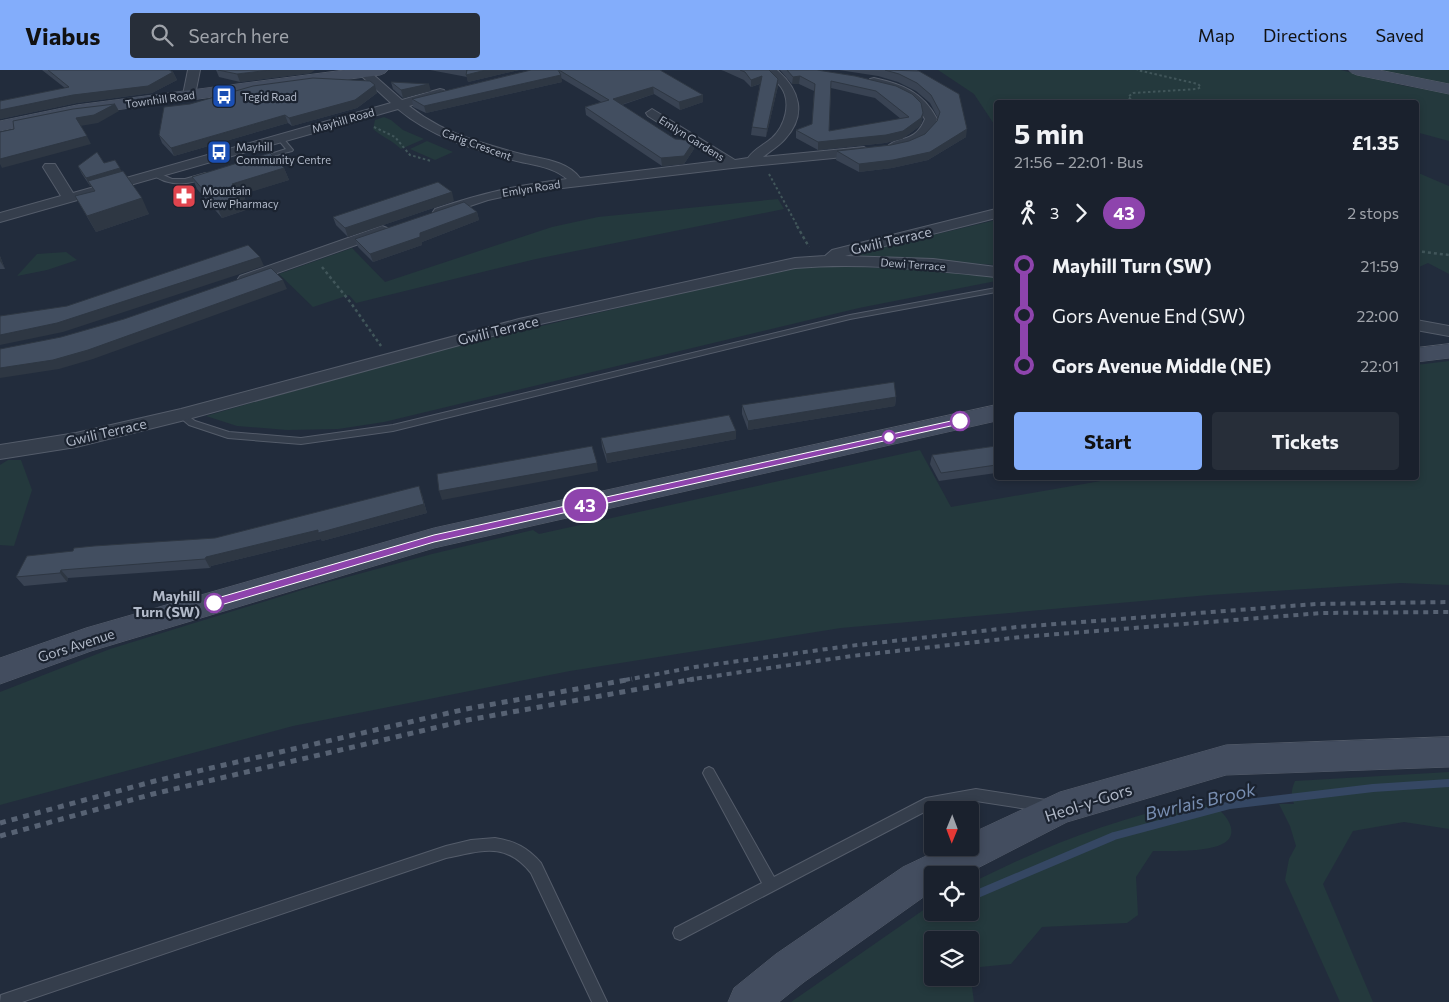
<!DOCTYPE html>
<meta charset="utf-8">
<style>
:root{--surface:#1a212d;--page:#272e39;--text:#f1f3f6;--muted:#9fa3aa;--line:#383e49;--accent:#83adfb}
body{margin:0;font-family:Commissioner,sans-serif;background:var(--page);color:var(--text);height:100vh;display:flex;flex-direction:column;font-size:19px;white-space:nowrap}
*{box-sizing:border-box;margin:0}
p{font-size:16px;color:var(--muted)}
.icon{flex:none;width:28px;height:28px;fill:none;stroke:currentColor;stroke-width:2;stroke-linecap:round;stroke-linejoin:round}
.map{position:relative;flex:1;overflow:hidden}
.drawer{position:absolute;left:994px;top:30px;width:425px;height:380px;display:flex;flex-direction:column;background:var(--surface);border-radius:5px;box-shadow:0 2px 8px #0003,0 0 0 1px var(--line)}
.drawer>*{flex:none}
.badge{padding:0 10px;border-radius:16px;font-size:18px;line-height:32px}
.needle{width:32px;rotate:181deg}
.buttons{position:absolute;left:924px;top:731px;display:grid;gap:10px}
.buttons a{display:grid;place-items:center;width:55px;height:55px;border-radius:5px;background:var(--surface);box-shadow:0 2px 8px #0003,0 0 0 1px var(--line);font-size:25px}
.map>.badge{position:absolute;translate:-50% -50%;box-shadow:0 0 0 2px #fff}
.legs{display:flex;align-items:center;gap:8px;height:55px;padding:0 20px;font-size:16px}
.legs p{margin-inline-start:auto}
.head{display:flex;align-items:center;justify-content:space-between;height:85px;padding:0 20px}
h1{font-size:28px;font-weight:700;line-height:38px}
.button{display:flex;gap:10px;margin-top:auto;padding:10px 20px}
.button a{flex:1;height:58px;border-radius:5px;background:var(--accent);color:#111;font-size:20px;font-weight:700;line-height:58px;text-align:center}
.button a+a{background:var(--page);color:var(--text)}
ul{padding:0 20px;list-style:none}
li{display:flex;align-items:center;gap:18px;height:50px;font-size:19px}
li i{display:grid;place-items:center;width:8px;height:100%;margin:0 6px;background:currentColor}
li i::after{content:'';width:12px;height:12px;margin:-6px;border:4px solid;border-radius:50%;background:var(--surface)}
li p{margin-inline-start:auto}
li:first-child i{background:linear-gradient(#0000 50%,currentColor 0)}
li:last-child i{background:linear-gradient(currentColor 50%,#0000 0)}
header{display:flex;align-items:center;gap:30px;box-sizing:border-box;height:70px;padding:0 25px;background:var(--accent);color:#111}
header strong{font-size:24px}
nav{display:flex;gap:28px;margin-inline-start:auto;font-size:18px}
.search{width:350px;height:45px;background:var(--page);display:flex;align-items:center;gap:12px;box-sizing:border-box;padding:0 18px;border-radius:5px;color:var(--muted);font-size:19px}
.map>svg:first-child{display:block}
</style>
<header>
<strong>Viabus</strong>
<div class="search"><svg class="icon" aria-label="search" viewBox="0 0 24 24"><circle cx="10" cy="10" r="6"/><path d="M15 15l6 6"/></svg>Search here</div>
<nav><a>Map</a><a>Directions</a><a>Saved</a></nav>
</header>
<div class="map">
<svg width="1449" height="932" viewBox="0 0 1449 932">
<rect width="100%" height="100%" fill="#222c3c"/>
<g fill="#24393d">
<path d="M938,0H1341L1405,16L1449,23V71L1416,62V32H996V57L974,24Z"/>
<path d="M1378,0H1449V14Z"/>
<path d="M384,47L391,50L403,60L424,69L401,79C392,70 382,67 373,59L375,50Z"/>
<path d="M427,71L453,82L435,90L410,79Z"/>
<path d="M1416,102L1449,116V204L1428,193L1419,197L1416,196Z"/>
<path d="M778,129L784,139L536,189L356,233L349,225L313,237L279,204L352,178L385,212L552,157L598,147Z"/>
<path d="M996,150V195L849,185Z"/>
<path d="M66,182L77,190L47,200L17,206L37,184Z"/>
<path d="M815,195L928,200L996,207V211L859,238L384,352L338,359L287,360L237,356L206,346L425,283L726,213L787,199Z"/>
<path d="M1449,291V515L1401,513L1209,525L841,558L570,601L293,656L0,735V622L110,579L318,515L432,484L533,460L539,464L920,380L951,437L1118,408H1416V295Z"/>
<path d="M8,390H21L32,420L14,476L0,475V395Z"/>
<path d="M1449,702V759L1404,752L1353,761L1323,814L1373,932H1340L1285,810L1289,789L1296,776L1290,756L1279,734H1294C1291,725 1291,720 1295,711Z"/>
<path d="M1190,733C1198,734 1209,734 1216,738C1229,746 1240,766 1222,774C1207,782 1171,781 1153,781L1136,807L1138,845L1127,853L1042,857L1011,894L970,898V870H932V908H970V902L974,932H791L932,834V842H970V814C1039,778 1114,749 1190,733Z"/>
</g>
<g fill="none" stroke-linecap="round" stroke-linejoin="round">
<path stroke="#354763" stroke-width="8" d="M970,827L1114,766L1230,735L1373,718L1449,713"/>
<g stroke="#545c6a" stroke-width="2">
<g id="lane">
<path d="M278,67H282L293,80L292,81L258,90V88L286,79L277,68Z"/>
<path d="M154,101L172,109H185L206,103L209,105C193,116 166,117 151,103Z"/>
<path d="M996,218V222L850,249L393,361L301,374L228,368L189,355L177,345L178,343H184L195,351L229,362L301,368L393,355L850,245Z"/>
<path d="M709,697L713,699L774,807L926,728L976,719L1046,730L1050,732L1052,736L1050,740L1046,742L976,731L928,740L680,870L675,868L673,863L675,858L762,813L705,707L703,703L705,699Z"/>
<path d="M495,768C515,771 528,778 541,793L607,932H592L531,803C505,771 482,781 446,788L22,932H0L1,925L446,776L471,770Z"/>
</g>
</g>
<g stroke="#545c6a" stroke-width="2">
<g id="street">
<path d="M188,0H200L195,25L189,29L183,25Z"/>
<path d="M355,0H368L402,30L440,19L444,20L446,23L444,26L409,36C428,51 449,62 473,70C489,75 505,80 521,84C541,89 566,90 580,108L719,91L648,46L646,43L652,39L735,90L748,88C754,79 764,75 772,68C785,56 792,32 781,17C776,10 769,6 764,0H777C800,20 807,45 785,69C779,76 770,81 763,87L864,77L871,81L864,85L732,98L520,123L488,130L440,146L435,145L433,142L435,139C482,123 518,115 567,109C552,96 531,95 513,90C472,79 431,67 398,39L0,152V143L61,126L43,97L45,94H55L73,123L391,33Z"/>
<path d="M874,8C902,14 923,22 937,49C931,67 909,85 889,80L887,77C898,65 915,74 925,49C913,26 893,20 870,15L868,12L870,9Z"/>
<path d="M996,139V148L845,186L933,189L996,197V207C928,200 863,192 795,198L522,258L181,351L76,377L0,389V375L76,363L181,339L519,249L795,188L825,186L832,180Z"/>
<path d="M382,156L387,158L390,161L387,164L252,212H240L238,209L240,206Z"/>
<path d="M1416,250L1449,256V266L1416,260Z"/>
</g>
</g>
<g stroke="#545c6a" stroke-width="1">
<g id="secondary">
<path d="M345,0H388L385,3L380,5L77,45L0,61V51L77,35Z"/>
<path d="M1349,0H1379L1449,14V24L1357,5L1352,3Z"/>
<path d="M1449,274V288L1416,292V278Z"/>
<path d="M996,335V351L434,478L91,581L0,614V588L86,558L434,458Z"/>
<path d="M1449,667V697L1226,705L1067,752L964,805H932V821L804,912L779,932H728L734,918L776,884L903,797L943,778H970V764L1060,722L1226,675Z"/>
</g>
</g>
<g stroke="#41565a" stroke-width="2" stroke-dasharray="2.5 2.5" stroke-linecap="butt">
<path d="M1135,32L1128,27L1133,23L1197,19L1201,17L1198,14L1137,0"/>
<path d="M374,57L395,67L410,85L431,91"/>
<path d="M769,104L798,157"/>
</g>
<g stroke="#41565a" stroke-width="2.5" stroke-dasharray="3 3" stroke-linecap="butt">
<path d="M797,156L809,177"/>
<path d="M1416,181L1449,185"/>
<path d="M322,197L351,233L381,276"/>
</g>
<use href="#lane" fill="#353e4c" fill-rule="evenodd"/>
<use href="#street" fill="#353e4c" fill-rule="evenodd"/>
<use href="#secondary" fill="#434d5f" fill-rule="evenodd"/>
<g stroke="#576273" stroke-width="4" stroke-dasharray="5 5" stroke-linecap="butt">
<path d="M625,610L695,597L849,576L1017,557L1316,534L1449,532"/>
<path d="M687,610L852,586L1021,567L1322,543L1449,542"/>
</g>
<g stroke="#576273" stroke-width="5" stroke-dasharray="6 6" stroke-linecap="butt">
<path d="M0,753L155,711L466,639L632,609"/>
<path d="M0,766L153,724L468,650L694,609"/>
</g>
</g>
<g fill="#394353" fill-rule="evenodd">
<path d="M42,0H169L173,2L177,10L152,23L77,33L0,49V31L65,18Z"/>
<path d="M216,0L311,3L240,12L219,7Z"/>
<path d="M430,0H519L468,12L467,7Z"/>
<path d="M531,0H660L703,25V32L680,40L654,24L622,35L675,69L694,71V79L684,94L662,96L586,45L585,37L601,32L561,8L562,12L426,43L413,37L412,29Z"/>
<path d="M721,0H769L778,9V16L766,67L751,65L752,57L760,14L751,17L744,10L724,1Z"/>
<path d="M780,0H817L855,6L923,43L922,51L920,56L902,69L885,73L818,80L796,68V60L812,54L814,21L799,14H792ZM831,18L875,28L901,49L829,61Z"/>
<path d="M839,0H917L966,67L928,90L892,98L859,102L836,90L837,81L891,75L909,71L925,64L937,51L938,48L930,33L916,21L898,12L878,6Z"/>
<path d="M391,12L431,21L403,28L393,19Z"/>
<path d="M375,15L377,23L357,38L292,56L288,53L174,86L162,73L159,65Z"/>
<path d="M104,93L122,101L149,144L96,162L75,126L94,121L91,116H90L82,104L78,96Z"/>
<path d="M284,98L289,110L242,124L244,126L249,139L222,148L197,119L192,107Z"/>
<path d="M454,131L348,167L336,155L333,147Z"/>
<path d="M477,142L479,150L422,172V175L373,192L358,177L355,169Z"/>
<path d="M0,186L5,199H0Z"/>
<path d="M896,327L895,336L748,360L742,344V335Z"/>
<path d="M601,368L736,369L607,393L602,377Z"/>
<path d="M996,376V403L939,411L930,394L932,385Z"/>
<path d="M422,425L427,443L322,471L321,469L211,496L210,498L68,508L67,512L24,516L16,507L215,468Z"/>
</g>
<g fill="#2e3743">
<path d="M270,0H315L311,3L240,12L237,4Z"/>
<path d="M486,0H519L468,12L466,5Z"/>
<path d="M173,2L177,10L152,23L77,33L0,49V40Z"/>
<path d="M561,5L562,12L426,43L424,36Z"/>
<path d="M762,6V13L751,17V10Z"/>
<path d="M800,6L799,14H792L793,7Z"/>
<path d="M778,9V16L766,67L767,59Z"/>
<path d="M429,14L431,21L403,28L401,20Z"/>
<path d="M375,15L377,23L357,38L292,56L289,48Z"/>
<path d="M653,17L654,24L614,37L613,29Z"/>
<path d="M703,25V32L680,40L679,32Z"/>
<path d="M115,34L119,41L98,53L80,56L76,48Z"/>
<path d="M923,43L922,51L920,56L902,69L885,73L818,80V72Z"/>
<path d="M285,45L288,53L174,86L171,78Z"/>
<path d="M967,59L966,67L928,90L892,98L859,102V94Z"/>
<path d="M87,66L91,74L2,98L0,94V89Z"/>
<path d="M694,71V79L684,94L662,96L661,88Z"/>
<path d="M120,98L124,107L88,111L91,116H90L86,108Z"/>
<path d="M284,98L289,110L238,126L232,114Z"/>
<path d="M452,122L454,131L348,167L345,158Z"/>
<path d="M244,126L249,139L222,148L216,135Z"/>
<path d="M142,128L149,144L96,162L87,146Z"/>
<path d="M477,142L479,150L422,172V175L373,192L370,184L420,163Z"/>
<path d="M0,186L5,199L0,191Z"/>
<path d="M260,187L264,196L63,262L0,275V265Z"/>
<path d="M283,210L287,219L93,289L59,299L0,308V298Z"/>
<path d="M896,327L895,336L748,360V351Z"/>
<path d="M736,361V369L607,393L606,384Z"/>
<path d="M597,393L598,401L442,430L439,421Z"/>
<path d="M419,416L427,443L322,471L321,469L211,496L210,498L205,489L206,487Z"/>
<path d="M61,500L68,508L67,512L60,503Z"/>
</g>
<g fill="#424e60" stroke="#2e3743" fill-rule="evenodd">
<path d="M48,0H169L173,2L148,16L73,25L0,40V31L69,17Z"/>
<path d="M218,0H270L237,4Z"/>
<path d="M466,0H486L466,5L467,0Z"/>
<path d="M531,0H558L561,5L424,36L412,29Z"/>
<path d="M559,0H660L703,25L679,32L653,17L613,29L675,69L694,71L684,86L661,88L585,37L609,30Z"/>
<path d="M740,0H769L778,9L767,59L752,57L762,6L751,10L745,2Z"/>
<path d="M787,0H817L855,6L896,16L912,24L921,33L923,43L921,48L903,61L886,65L818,72L796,60L812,54L815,14L800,6L793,7ZM831,11L876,21L909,47L829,61Z"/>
<path d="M885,0L919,1L959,24L967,59L930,82L893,90L859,94L837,81L891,75L909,71L925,64L937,51L940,42L931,25L917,13L899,4Z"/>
<path d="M313,8L370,11L375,15L355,30L289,48L285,45L171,78L159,65L164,37L190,34L253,16Z"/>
<path d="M391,12L429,14L401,20Z"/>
<path d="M115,34L94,45L76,48L87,66L0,89V62L14,59L13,51L73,39Z"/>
<path d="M97,82L104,93L115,90L120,98L86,108L78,96Z"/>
<path d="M270,83L284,98L232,114L244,126L216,135L192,107Z"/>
<path d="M123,101L142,128L87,146L75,126L95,121L88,111Z"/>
<path d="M438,112L452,122L345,158L333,147Z"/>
<path d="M464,132L477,142L420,163V167L370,184L355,169Z"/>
<path d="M248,175L260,187L57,253L0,265V246L67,236Z"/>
<path d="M271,198L283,210L88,280L53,290L0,298V279L61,267L124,249Z"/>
<path d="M894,312L896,327L748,351L742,335Z"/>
<path d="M729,345L736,361L606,384L601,368Z"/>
<path d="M592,376L597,393L439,421L437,404Z"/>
<path d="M996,376V395L941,403L932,385Z"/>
<path d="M419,416L424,434L318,463V460L206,487L205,489L61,500L60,503L16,507L27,486L73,481L74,478L94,476L215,468Z"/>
</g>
<path fill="#8e44ad" stroke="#fff" d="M960,349L965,351L964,353L434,472L214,537L209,533L214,529L434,465Z"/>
<defs>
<g id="bus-square" transform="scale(1.25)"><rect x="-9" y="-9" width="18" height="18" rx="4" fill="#1a4fb4" stroke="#1b2330"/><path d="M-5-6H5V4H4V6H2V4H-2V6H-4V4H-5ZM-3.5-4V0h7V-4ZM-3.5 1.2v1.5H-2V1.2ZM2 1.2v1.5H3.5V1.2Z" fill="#fff"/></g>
<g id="pharmacy-square" transform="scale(1.25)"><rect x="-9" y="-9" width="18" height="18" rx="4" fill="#e0444e" stroke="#1b2330"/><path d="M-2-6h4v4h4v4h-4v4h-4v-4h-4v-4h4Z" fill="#fff"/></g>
</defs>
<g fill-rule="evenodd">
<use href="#bus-square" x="224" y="26"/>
<use href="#bus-square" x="219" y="82"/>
<use href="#pharmacy-square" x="184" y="126"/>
</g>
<g fill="#fff" stroke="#8e44ad" stroke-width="2.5">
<circle cx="960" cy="351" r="9"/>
<circle cx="889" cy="367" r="6"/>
<circle cx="214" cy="533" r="9"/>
</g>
<g text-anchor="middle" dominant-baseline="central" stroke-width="4.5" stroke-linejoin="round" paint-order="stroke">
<g font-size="11" fill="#b1b9c8" stroke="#1b2330" text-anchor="start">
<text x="242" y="26">Tegid Road</text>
<text x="236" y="76">Mayhill<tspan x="236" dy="13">Community Centre</tspan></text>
<text x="202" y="120">Mountain<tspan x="202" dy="13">View Pharmacy</tspan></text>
</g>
<g font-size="11" fill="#b1b9c8" stroke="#1b2330">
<text transform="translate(160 29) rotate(-8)">Townhill Road</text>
<text transform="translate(343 50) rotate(-16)">Mayhill Road</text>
<text transform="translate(692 68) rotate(32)">Emlyn Gardens</text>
<text transform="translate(477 74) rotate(20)">Carig Crescent</text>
<text transform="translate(531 118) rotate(-9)">Emlyn Road</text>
<text transform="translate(913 194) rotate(4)">Dewi Terrace</text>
</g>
<g font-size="14" fill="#b1b9c8" stroke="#1b2330">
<text transform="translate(891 170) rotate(-13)">Gwili Terrace</text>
<text transform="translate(498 260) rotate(-14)">Gwili Terrace</text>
<text transform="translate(106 362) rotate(-13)">Gwili Terrace</text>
<text transform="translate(76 575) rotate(-18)">Gors Avenue</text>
</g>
<g font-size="14" font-weight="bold" fill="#b1b9c8" stroke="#1b2330" text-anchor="end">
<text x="200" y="525">Mayhill<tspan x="200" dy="16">Turn (SW)</tspan></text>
</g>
<g font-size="16" fill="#b1b9c8" stroke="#1b2330">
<text transform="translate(1088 732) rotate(-18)">Heol-y-Gors</text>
</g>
<g font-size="18" font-style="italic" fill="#788eb1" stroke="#1b2330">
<text transform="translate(1200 731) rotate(-13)">Bwrlais Brook</text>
</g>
</g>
</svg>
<div class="buttons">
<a><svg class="needle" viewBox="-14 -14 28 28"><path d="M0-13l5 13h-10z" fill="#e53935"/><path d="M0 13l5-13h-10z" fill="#9fa3aa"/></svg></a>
<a><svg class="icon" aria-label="locate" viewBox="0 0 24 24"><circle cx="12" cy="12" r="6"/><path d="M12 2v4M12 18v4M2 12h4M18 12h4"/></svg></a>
<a><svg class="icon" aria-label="layers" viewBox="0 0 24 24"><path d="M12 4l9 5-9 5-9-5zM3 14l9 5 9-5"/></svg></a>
</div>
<b class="badge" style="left:585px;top:435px;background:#8e44ad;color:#fff">43</b>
<section class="drawer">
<div class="head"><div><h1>5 min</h1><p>21:56 – 22:01 · Bus</p></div><b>£1.35</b></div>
<div class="legs"><svg class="icon" aria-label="walk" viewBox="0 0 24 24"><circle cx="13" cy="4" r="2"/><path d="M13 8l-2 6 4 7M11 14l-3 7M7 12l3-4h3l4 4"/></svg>3<svg class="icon" aria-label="forward" viewBox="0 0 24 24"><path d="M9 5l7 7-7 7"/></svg><b class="badge" style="background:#8e44ad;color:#fff">43</b><p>2 stops</p></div>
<ul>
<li><i style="color:#8e44ad"></i><b>Mayhill Turn (SW)</b><p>21:59</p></li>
<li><i style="color:#8e44ad"></i><span>Gors Avenue End (SW)</span><p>22:00</p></li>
<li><i style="color:#8e44ad"></i><b>Gors Avenue Middle (NE)</b><p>22:01</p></li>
</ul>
<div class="button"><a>Start</a><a>Tickets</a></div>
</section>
</div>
